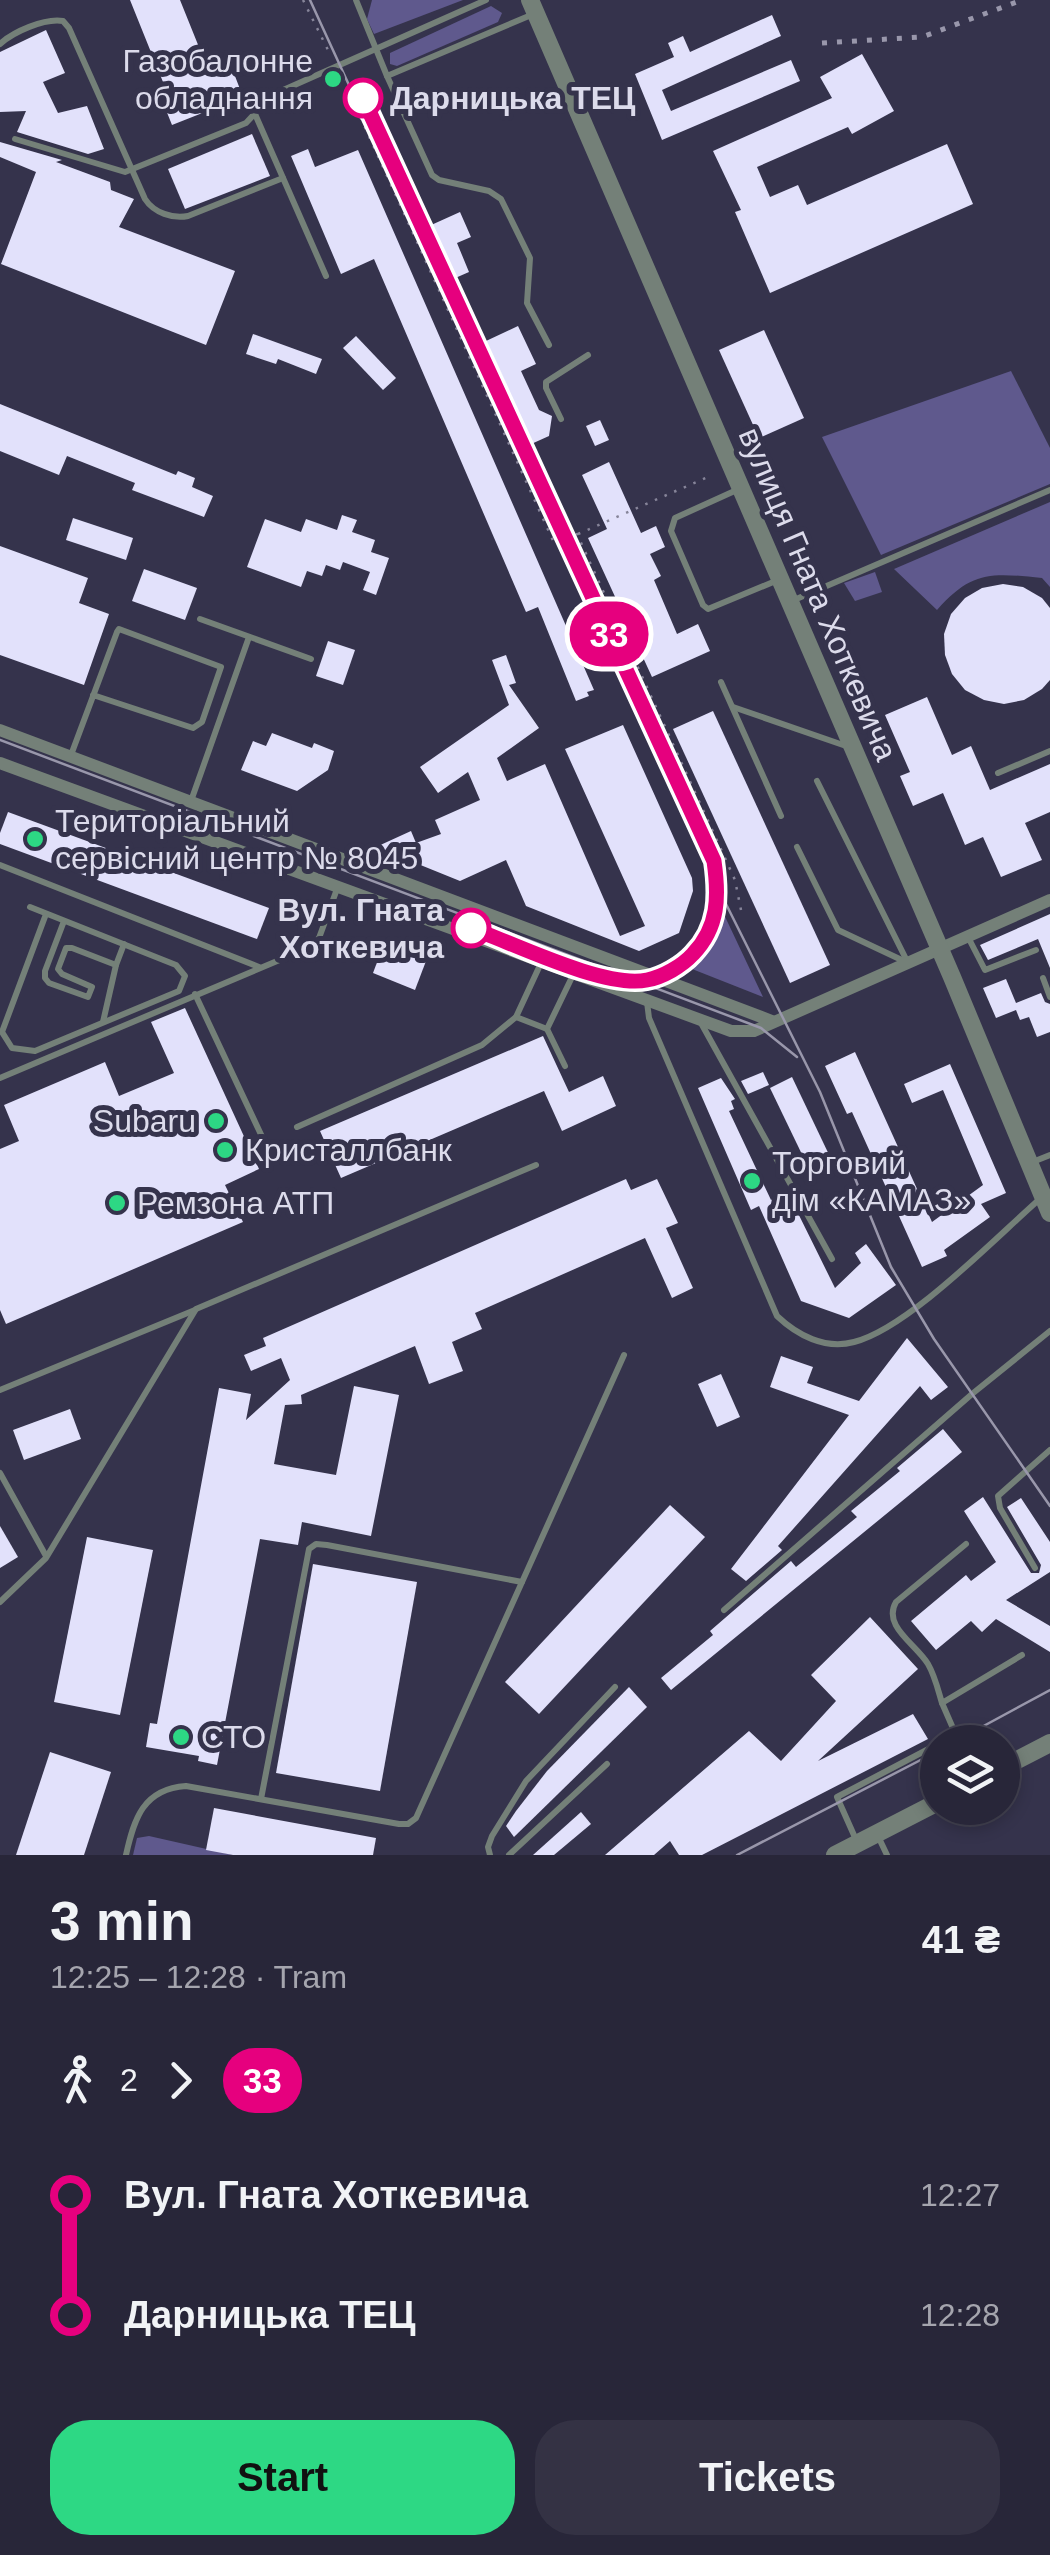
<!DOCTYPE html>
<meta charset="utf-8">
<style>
:root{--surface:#282639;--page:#343244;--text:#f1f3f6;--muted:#a5a5ae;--line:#444353;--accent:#2dd884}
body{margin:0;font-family:Arial,sans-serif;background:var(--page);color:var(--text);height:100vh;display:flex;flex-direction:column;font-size:38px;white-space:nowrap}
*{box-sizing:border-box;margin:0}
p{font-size:32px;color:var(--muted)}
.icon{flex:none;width:55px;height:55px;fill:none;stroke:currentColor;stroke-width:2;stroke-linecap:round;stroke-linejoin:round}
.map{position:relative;height:1855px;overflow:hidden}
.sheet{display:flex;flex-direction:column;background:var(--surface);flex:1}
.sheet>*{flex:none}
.badge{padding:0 20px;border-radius:32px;font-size:35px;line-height:65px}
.fabs{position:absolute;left:920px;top:1725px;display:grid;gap:20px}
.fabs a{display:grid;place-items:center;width:100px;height:100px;border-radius:50%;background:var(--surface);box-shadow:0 5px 15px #0003,0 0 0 2px var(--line);font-size:50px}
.map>.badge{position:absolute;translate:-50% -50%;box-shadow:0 0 0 5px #fff}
.legs{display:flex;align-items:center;gap:15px;height:110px;padding:0 50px;font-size:32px}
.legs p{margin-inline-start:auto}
.summary{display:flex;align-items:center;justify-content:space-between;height:170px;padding:0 50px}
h1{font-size:55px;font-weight:700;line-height:75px}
.button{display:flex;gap:20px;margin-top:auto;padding:20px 50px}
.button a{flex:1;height:115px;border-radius:40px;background:var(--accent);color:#111;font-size:40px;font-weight:700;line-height:115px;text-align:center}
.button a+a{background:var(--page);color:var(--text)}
ul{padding:0 50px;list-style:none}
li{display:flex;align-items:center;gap:35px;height:120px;font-size:38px}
li i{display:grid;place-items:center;width:15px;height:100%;margin:0 12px;background:currentColor}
li i::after{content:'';width:25px;height:25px;margin:-12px;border:8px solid;border-radius:50%;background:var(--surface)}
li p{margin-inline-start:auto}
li:first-child i{background:linear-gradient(#0000 50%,currentColor 0)}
li:last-child i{background:linear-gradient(currentColor 50%,#0000 0)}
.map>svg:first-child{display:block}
</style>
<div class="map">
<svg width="1050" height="1855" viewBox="0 0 1050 1855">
<rect width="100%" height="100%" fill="#35334c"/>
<g fill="#5f598d">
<path d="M372,0H463L374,34L367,19Z"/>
<path d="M491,6L502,13L498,22L397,66L390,64V53Z"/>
<path d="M1011,371L1050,448V484L881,555L822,437Z"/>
<path d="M1050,502V587L1042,578C992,573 972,570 937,610L894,569Z"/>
<path d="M875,572L882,592L855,601L844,583Z"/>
<path d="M720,906L763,997L687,967C709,950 718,933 720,906Z"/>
<path d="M149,1836L233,1855H133L137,1838Z"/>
</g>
<g fill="#e2e1fb">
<path d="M130,0H180L209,72L230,63L243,97L172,125L158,90L165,87Z"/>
<path d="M772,15L781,36L662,90L671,111L791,60L800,81L662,140L635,74L674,57L668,43L683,36L690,52Z"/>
<path d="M46,30L65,73L43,82L58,113L87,106L104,149L88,154L17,132L26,111L0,112V52Z"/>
<path d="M862,54L894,111L852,134L848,127L757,167L770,197L798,185L807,205L947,144L973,204L770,293L735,212L741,210L713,151L832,98L820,77Z"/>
<path d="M252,134L270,176L185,209L168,169Z"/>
<path d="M0,142L62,160L56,162L110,182L111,190L134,199L119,227L235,271L206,345L1,264L36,172L0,157Z"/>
<path d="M308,149L315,167L358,150L594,690L587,692L589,696L576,701L538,607L526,612L374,259L341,274L291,156Z"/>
<path d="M460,212L471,237L457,243L469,272L453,279L429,226Z"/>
<path d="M518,326L536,364L521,371L539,410L552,416L549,436L529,445L502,386L506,384L486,341Z"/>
<path d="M764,330L804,418L759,438L719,350Z"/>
<path d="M253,334L322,359L316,374L278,359L276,364L246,354Z"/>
<path d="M356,336L396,378L383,390L343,348Z"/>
<path d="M0,404L176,475L178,471L195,478L192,487L213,496L204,517L132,490L135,483L67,456L59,475L0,451Z"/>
<path d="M600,420L609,440L595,446L586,426Z"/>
<path d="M609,462L641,533L656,526L665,547L650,554L661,576L654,580L677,634L698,624L710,651L652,677L588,538L607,529L582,475Z"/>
<path d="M342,515L357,520L352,532L375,540L371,552L389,558L376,595L363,590L370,572L343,562L340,570L326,565L322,576L307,571L301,587L247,567L265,519L301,532L306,519L337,530Z"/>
<path d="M73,518L133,538L126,560L66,540Z"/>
<path d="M0,546L88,578L79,603L109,614L84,685L0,655Z"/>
<path d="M144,569L197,588L185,620L132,601Z"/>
<path d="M1003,584L1023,587L1042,598L1050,608V680L1042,689L1024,700L1004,704L984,700L965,690L952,674L945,655L944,634L951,614L965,598L982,588Z"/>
<path d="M328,641L355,650L343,685L316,676Z"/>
<path d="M506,655L516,683L509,685L539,728L497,758L507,781L545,764L620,936L645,926L565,749L623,725L692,878L693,891L679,933L639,951L526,906L506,860L460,881L376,847L411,831L416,843L441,834L435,820L480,800L468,772L438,793L420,767L509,705L492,660Z"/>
<path d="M927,697L952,755L971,746L990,790L1050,764V812L1025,823L1042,860L1001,877L983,837L965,845L943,793L913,806L900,776L910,772L885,715Z"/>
<path d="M713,711L830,965L790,983L673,729Z"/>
<path d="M272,733L312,748L314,743L334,751L328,770L297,791L241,770L253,741L266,746Z"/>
<path d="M8,812L269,908L257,939L0,844V833Z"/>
<path d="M1050,914V968L1038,939L988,960L980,945Z"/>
<path d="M384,944L426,961L415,990L373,973Z"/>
<path d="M1006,979L1016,1003L1041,993L1045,1002L1050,1004V1032L1037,1037L1029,1017L1020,1020L1016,1010L996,1018L983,988Z"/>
<path d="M185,1008L259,1169L225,1185L243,1222L6,1324L0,1310V1149L19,1141L4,1105L105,1062L119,1096L174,1073L151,1022Z"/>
<path d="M543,1036L569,1092L603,1076L616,1106L562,1131L544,1091L341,1178L320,1131Z"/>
<path d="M855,1052L932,1222L983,1185L943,1090L912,1103L904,1084L950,1064L1006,1193L981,1204L990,1217L944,1250L947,1256L922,1267L852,1112L847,1114L825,1066Z"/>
<path d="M763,1072L769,1085L748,1094L741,1081Z"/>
<path d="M792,1077L832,1161L810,1171L770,1088Z"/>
<path d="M721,1078L735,1099L731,1101L734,1109L729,1111L771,1200L787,1191L835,1288L861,1263L855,1253L866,1244L896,1285L849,1318L801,1301L759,1206L751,1210L698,1088Z"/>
<path d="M626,1179L631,1190L657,1179L678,1223L666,1228L693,1288L672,1298L645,1238L475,1313L482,1329L452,1342L463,1371L429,1384L415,1346L301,1395L302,1404L285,1405L274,1464L336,1475L354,1386L399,1395L371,1536L302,1522L298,1545L260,1539L217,1765L198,1761L199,1756L146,1747L150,1723L157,1724L219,1388L251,1394L246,1420L290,1380L281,1358L251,1371L244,1355L266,1346L263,1338Z"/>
<path d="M907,1338L948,1387L931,1400L920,1386L778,1546L782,1550L746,1581L731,1569L849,1415L770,1387L781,1356L813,1367L807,1383L859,1401Z"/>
<path d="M721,1374L740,1417L717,1427L698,1384Z"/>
<path d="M70,1409L81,1439L24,1460L13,1430Z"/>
<path d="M943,1429L962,1452L671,1690L661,1678L713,1635L710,1631L791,1561L796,1567L857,1517L851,1511L900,1471L897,1468Z"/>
<path d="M983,1497L1031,1573H1039L1041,1565L1007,1507L1021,1498L1050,1542V1572L1006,1600L1050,1626V1652L996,1619L982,1632L971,1621L936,1650L911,1621L966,1575L971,1581L996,1562L964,1511Z"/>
<path d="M670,1505L705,1537L539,1714L505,1682Z"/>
<path d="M0,1526L18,1557L0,1568Z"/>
<path d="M87,1537L153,1550L120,1715L54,1702Z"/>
<path d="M313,1564L417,1582L380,1791L276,1773Z"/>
<path d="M870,1617L918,1669L818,1761L913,1714L928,1739L702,1855H679L670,1841L654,1855H605L749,1731L781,1761L836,1701L811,1675Z"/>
<path d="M629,1687L647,1707L514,1837L506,1826L516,1811L547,1771Z"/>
<path d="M50,1752L111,1772L84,1855H16Z"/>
<path d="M214,1808L376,1838L373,1855H233L206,1850Z"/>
<path d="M581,1812L591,1824L554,1855H533Z"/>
</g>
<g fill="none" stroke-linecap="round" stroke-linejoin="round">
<g stroke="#868499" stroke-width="2.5" stroke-dasharray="2.5 8" stroke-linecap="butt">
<path d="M303,0L330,54"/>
<path d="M343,79L555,545L577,534L735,880L742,915"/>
<path d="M578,534L710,476"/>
</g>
<g stroke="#748078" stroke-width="6">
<path d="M356,0L387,76L536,13"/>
<path d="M0,44C13,32 44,18 63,21L69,28L145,199C154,213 173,219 188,216L283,178"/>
<path d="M387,76L432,175L439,180L489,191L501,199L530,258L527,303L549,345"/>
<path d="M255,114L326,276"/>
<path d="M15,139L125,172L246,123L272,95L486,0"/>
<path d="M561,419L546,388V382L588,355"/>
<path d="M739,489L675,518L671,531L703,605L708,609L778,580"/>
<path d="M794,600L1050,490"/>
<path d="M200,619L311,659"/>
<path d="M721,682L781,816"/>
<path d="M733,707L849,747"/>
<path d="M71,755L117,632L119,629L221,667L202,722L193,728L93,695"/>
<path d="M998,773L1050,751"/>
<path d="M817,781L907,961"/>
<path d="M191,801L249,637"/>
<path d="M797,847L838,930L906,962"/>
<path d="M0,865L259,967"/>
<path d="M30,907L176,965L185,976L179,991L35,1051L12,1048L2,1032L46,914"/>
<path d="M64,921L45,971V978L49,983L88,997L92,987L62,974L58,969L66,948H72L116,965L124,944"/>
<path d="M968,937L985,970L1036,950"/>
<path d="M1043,978L1050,997"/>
<path d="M195,994L265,1143"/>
<path d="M647,1002L649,1018L777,1316C797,1335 825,1350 854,1342C909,1328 996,1237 1042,1197"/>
<path d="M516,1017L547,1029L573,975"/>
<path d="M103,1022L116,965"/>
<path d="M701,1023L832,1259"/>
<path d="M547,1029L565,1066"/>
<path d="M0,1078L308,948L319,938L337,889"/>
<path d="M297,1127L482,1045L516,1017L541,963"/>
<path d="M1030,1163L1050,1155"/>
<path d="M0,1390L195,1310"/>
<path d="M0,1473L46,1556"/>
<path d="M966,1544L896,1602C882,1626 916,1644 928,1664C935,1676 938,1690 942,1703L1022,1655"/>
<path d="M1035,1568L1000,1508L998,1496L1050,1450"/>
<path d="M0,1602L46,1558L196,1309L536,1165"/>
<path d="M724,1610L972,1394L1050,1331"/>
<path d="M942,1703L959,1742"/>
<path d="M261,1799L309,1549L316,1544L327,1545L522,1582"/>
<path d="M877,1834L887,1855"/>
<path d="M857,1842L837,1797L938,1744"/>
<path d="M126,1855C134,1819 143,1789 186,1786L399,1824H408L416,1818L624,1355"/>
<path d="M490,1855L488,1847L492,1836L526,1781L615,1687"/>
<path d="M509,1855L607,1764"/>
</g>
<g stroke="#748078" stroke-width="12">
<path d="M0,730L772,1021"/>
<path d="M0,763L731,1031H754L1050,900"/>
</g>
<g stroke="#748078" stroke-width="18">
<path d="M530,0L952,977L1050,1213"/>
<path d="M1002,1768L1050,1743"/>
<path d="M835,1855L938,1802"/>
</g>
<g stroke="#9997ab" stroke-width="2.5">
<path d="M310,0L705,862L820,1092L891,1267L934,1339L1050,1506"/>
<path d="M0,740L761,1028L797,1057"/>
<path d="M637,980C688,982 715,934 718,890"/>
<path d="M954,1742L1050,1690"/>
<path d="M737,1855L938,1751"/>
</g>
<path stroke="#9997ab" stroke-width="5" stroke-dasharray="5 10" stroke-linecap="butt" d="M822,43L922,37L1022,0"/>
</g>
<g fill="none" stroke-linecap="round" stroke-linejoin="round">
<g stroke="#fff" stroke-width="22">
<path id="line-1" d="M363,98L714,861C719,896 719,927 693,954C682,966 663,977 647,980C605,989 513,943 471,928"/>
</g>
<use href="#line-1" stroke="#e6007e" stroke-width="15"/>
</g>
<g fill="#2dd884" stroke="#35334c" stroke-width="4">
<circle cx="333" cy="79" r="10"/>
<circle cx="35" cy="839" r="10"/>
<circle cx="216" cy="1121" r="10"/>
<circle cx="225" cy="1150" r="10"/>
<circle cx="752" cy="1181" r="10"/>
<circle cx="117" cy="1203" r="10"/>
<circle cx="181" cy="1737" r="10"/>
</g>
<g fill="#fff" stroke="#e6007e" stroke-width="5">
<circle cx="363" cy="98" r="18"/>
<circle cx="471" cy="928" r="18"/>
</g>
<g text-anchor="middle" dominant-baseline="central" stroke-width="10" stroke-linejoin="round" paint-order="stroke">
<g font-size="32" fill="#dcdbeb" stroke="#35334c" text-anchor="start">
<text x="313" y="61" text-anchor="end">Газобалонне<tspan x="313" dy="37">обладнання</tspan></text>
<text x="55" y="821">Територіальний<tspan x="55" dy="37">сервісний центр № 8045</tspan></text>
<text x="196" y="1121" text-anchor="end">Subaru</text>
<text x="245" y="1150">Кристаллбанк</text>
<text x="772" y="1163">Торговий<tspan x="772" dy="37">дім «КАМАЗ»</tspan></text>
<text x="137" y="1203">Ремзона АТП</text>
<text x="201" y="1737">СТО</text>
</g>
<g font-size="32" font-weight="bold" fill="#dcdbeb" stroke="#35334c" text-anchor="start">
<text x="390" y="98">Дарницька ТЕЦ</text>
<text x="444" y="910" text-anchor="end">Вул. Гната<tspan x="444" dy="37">Хоткевича</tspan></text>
</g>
<g font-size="32" fill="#dcdbeb" stroke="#35334c">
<text transform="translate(818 594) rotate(67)">вулиця Гната Хоткевича</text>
</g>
</g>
</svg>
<div class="fabs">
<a><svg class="icon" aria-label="layers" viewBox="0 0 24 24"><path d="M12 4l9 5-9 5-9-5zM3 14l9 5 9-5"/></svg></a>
</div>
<b class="badge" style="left:609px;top:634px;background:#e6007e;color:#fff">33</b>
</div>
<section class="sheet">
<div class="summary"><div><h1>3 min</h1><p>12:25 – 12:28 · Tram</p></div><b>41 ₴</b></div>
<div class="legs"><svg class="icon" aria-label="walk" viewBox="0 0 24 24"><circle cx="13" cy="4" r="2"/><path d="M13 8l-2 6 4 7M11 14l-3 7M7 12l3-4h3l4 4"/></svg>2<svg class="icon" aria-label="forward" viewBox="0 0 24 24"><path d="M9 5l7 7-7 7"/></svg><b class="badge" style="background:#e6007e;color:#fff">33</b></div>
<ul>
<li><i style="color:#e6007e"></i><b>Вул. Гната Хоткевича</b><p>12:27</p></li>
<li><i style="color:#e6007e"></i><b>Дарницька ТЕЦ</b><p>12:28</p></li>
</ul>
<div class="button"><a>Start</a><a>Tickets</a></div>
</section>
